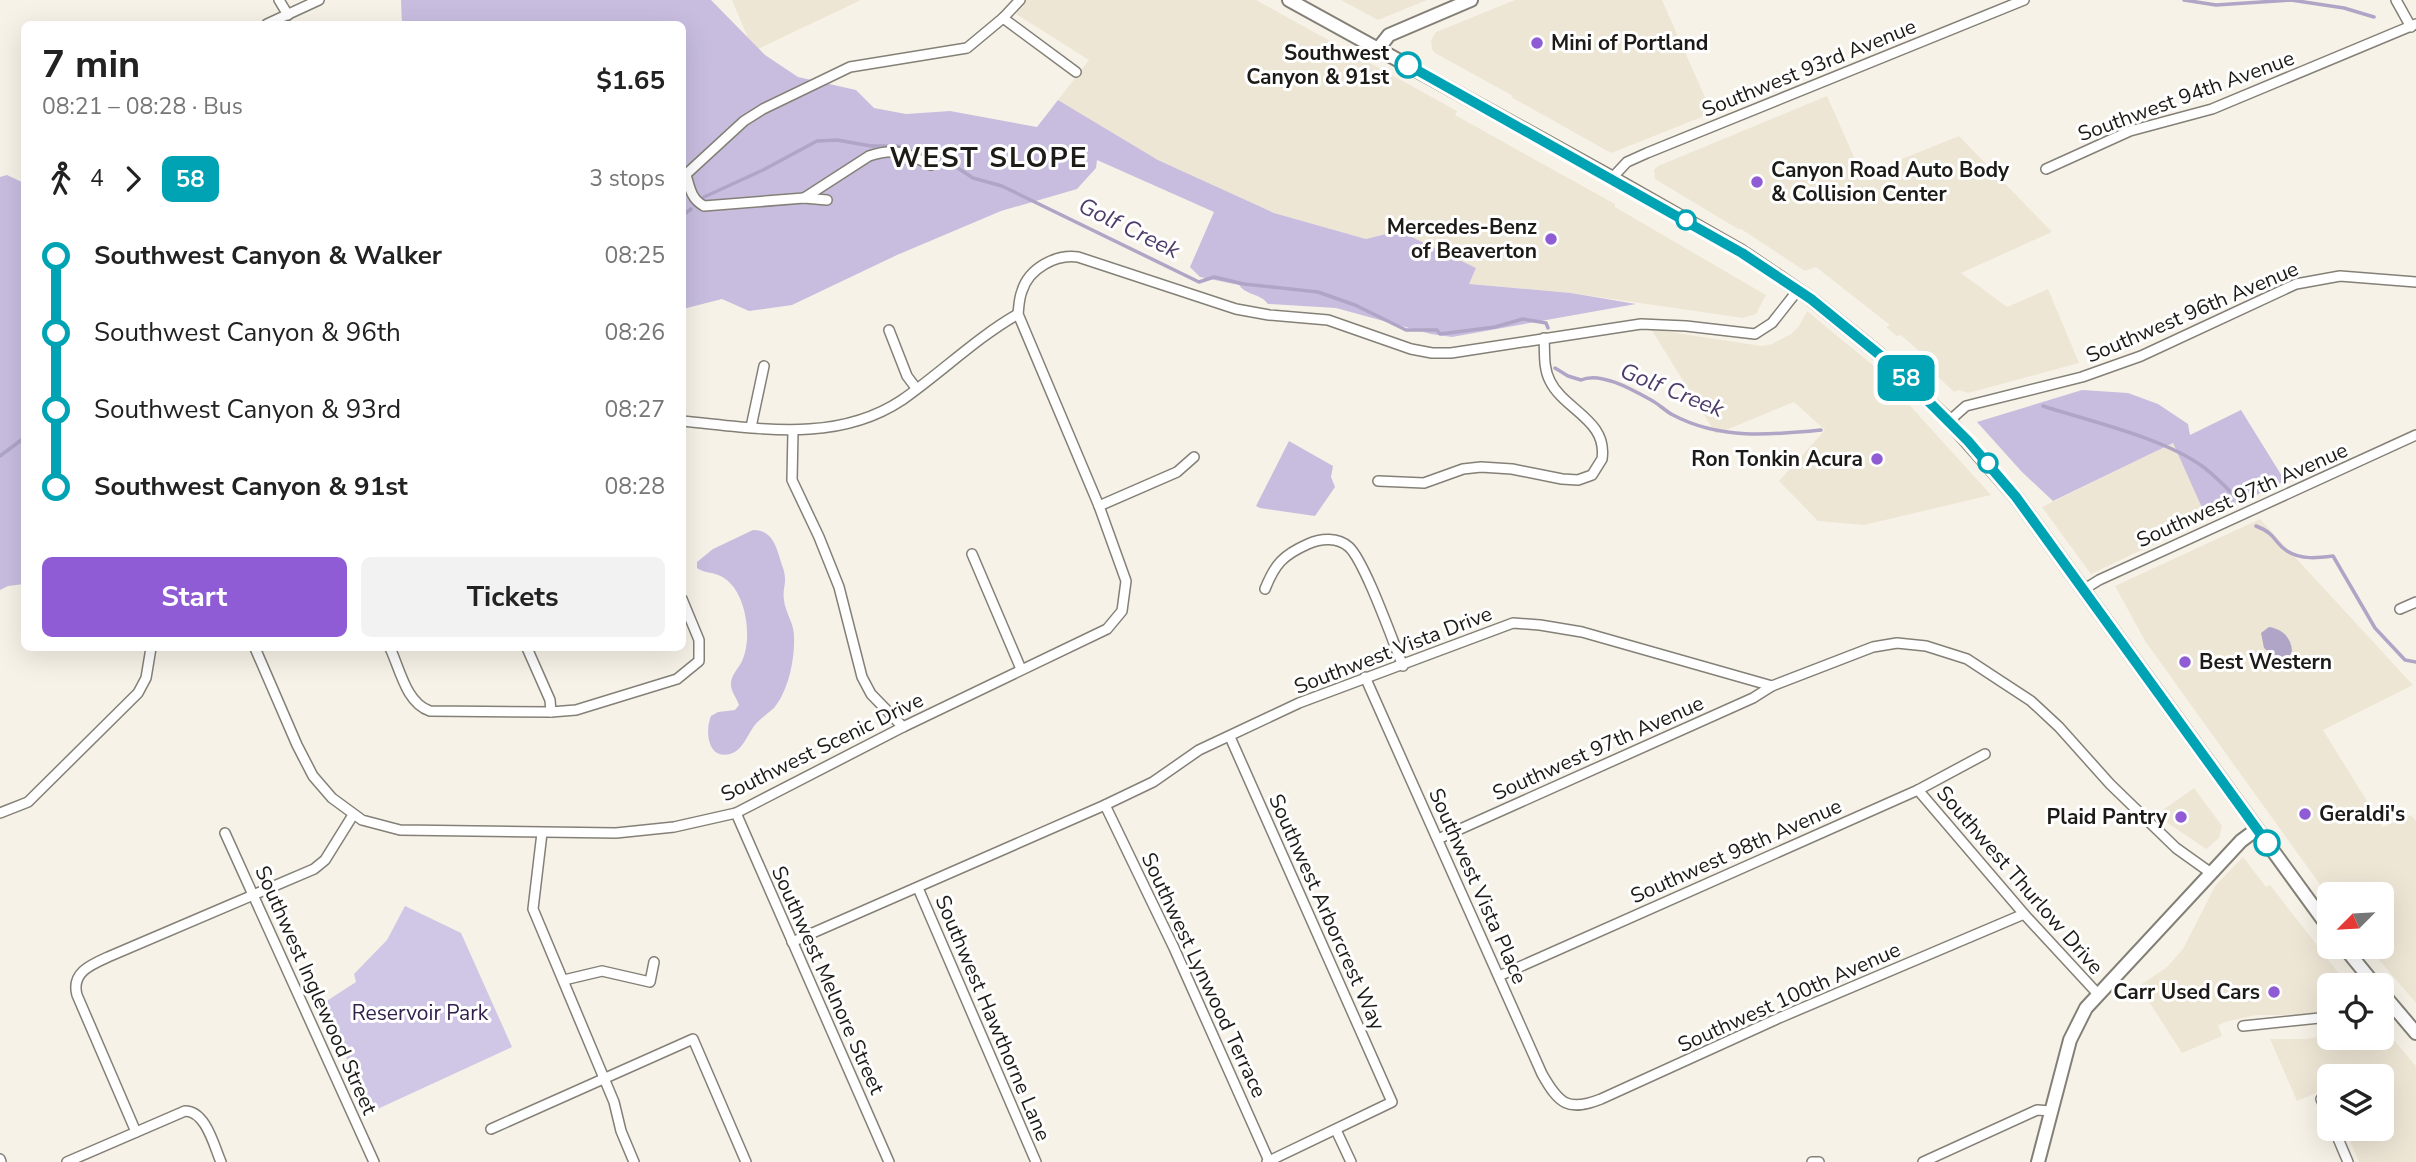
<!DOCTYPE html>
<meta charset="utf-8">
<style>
:root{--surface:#fff;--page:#f2f2f2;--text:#222;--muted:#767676;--accent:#905cd5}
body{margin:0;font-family:"Nunito Sans",sans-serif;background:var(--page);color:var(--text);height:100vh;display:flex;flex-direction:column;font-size:26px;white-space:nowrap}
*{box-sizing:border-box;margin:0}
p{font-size:23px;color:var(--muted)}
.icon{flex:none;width:38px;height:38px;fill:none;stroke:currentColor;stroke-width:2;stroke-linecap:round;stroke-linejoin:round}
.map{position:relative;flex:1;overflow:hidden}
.side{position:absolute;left:21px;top:21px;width:665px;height:630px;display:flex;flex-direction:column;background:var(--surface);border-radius:10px;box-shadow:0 7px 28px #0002}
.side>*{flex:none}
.badge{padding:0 14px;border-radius:10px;font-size:24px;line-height:46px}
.needle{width:46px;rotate:246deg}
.controls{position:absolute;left:2317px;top:882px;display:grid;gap:14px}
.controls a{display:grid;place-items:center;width:77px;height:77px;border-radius:10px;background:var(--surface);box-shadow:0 7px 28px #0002;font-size:35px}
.map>.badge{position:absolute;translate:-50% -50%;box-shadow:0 0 0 4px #fff}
.legs{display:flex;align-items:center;gap:10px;height:77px;padding:0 21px;font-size:23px}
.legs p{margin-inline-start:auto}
.headline{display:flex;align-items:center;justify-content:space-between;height:119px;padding:0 21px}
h1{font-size:38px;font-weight:700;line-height:52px}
.cta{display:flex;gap:14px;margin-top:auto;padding:14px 21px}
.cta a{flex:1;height:80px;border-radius:10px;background:var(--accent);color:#fff;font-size:28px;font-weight:700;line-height:80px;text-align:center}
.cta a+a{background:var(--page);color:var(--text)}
ul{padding:0 21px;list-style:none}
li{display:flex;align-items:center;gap:24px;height:77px;font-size:26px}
li i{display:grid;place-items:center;width:10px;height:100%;margin:0 9px;background:currentColor}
li i::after{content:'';width:18px;height:18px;margin:-9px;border:5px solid;border-radius:50%;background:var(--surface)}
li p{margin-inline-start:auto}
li:first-child i{background:linear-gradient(#0000 50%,currentColor 0)}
li:last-child i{background:linear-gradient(currentColor 50%,#0000 0)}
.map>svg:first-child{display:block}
</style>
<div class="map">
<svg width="2416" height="1162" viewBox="0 0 2416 1162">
<rect width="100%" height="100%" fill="#f7f2e7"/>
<g fill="#eee6d5">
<path d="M732,0H861L758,49L748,38Z"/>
<path d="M1015,0H1256L1457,111L1455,115L1615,204V207L1766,295L1756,314L1743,318L1571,293L1468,284L1476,268L1386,234L1366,239L1274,213L1158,160L1058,100L1089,60L1016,14L1024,5Z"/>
<path d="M1341,0H1427L1378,20Z"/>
<path d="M1515,0H1662L1712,113L1611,153L1511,97L1513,96L1435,53L1432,49L1431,40L1436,32Z"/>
<path d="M1827,96L1862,175L1959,136L2052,232L1961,273L2007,307L2048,289L2079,363L1968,393L1959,390L1954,392L1915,355L1920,352L1901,335L1897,336L1886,327L1890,325L1816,267L1805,271L1741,229H1738L1655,179L1654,170L1658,166Z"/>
<path d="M1807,311L1875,367L1991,495L1864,525L1818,521L1779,481L1825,430L1794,402L1716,434L1651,329L1761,346L1772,344L1791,334L1799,326Z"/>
<path d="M2173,443L2207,519L2091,574L2042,507Z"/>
<path d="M2260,519L2413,685L2323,730L2383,827L2411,815L2416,821V1003L2368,947H2382V894H2329V897L2145,641L2115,586Z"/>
<path d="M2194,788L2222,826L2219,838L2206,849L2156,815Z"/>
<path d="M2243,857L2266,887L2270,885L2348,985H2329V1010L2327,1011L2305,1015H2256L2229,1021L2218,1025L2222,1036L2182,1053L2139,986L2167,967L2183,949L2215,886Z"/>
<path d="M2382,1026L2416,1066V1162H2359L2345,1129H2382V1076H2329V1094L2326,1089L2297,1101L2270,1039H2307L2329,1035V1038H2382Z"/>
</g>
<path fill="#d0c6e5" d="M405,906L461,933L512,1047L371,1112L322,1004L356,982L354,974L387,940Z"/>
<g fill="#c8bddf">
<path d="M401,0H711L765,55L798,77L856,90L874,108L906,114L950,111L1037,127L1058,100L1158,160L1274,213L1366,239L1386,234L1395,229L1476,268L1469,284L1571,293L1636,304L1452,337L1431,334L1336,308L1268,304C1260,293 1247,296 1239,285L1200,277L1190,267L1214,212L1097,160L1096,168L1077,189L1001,211L897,255L792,305L749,311L722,299L683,309L682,24H402Z"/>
<path d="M7,175L24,183V584L8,586L0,590V177Z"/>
<path d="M2082,390L2128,393L2158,404L2188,424L2190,435L2241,410L2285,481L2207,519L2173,443L2053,501L2022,472L1977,422Z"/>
<path d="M1289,441L1333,466L1331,477L1335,487L1315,516L1260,508L1256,506Z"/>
<path d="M753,530C775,530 777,551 783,568C788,583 782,587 784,600C785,612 794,623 794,636C795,658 789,690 774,708C767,714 760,719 754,726C747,736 742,751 730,754C707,760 705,730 711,716L718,712L735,710L739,705C737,698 731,692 731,685C730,676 739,668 742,661C752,640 747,600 730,583C718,570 706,575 697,568V562L713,549Z"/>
</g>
<path fill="#b0a5c6" d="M2269,627C2282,629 2291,637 2292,651L2289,658L2278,660L2264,648L2261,633Z"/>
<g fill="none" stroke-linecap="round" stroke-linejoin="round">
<g stroke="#b0a5c6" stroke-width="3.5">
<path d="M2184,0L2216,5L2291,0L2344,8L2374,17"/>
<path d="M704,197L763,170L817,141L837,140L871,146H898L928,158L944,159L973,178L1002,186L1199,282L1214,277L1244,284L1318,292L1355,305L1406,330H1437L1440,334L1495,327L1523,319L1546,323L1548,328"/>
<path d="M682,216L691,209"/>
<path d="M1555,368L1568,376L1581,380C1600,371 1633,390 1651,400C1659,404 1665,411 1673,415C1720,440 1771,435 1821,430"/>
<path d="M2043,406C2089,421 2164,438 2202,466C2217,477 2229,490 2242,504"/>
<path d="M0,456L24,438"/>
<path d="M2256,526C2277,534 2274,543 2287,551C2301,560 2318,558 2333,556L2375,628L2405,660L2416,662"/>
</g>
<g stroke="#848077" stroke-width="12">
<g id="street">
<path d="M279,0L288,15"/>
<path d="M2396,0L2411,27"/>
<path d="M1003,18L1076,72"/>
<path d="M267,24L319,0"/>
<path d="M2046,169L2130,131L2212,109L2416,24"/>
<path d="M686,175C690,188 691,199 704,206L804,198L827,200"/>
<path d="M682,178L744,121L763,109L850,67L967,48L1003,18L1020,0"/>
<path d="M1612,178L1627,162L1647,153L2024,0"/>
<path d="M804,198L869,156C896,147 906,153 931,165"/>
<path d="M889,330L907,376L916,388"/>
<path d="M682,421C757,428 836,444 902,400C942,372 976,338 1018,314"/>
<path d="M1949,421L1966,406L2082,377L2141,356L2296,284L2340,276L2416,282"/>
<path d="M751,427L764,366"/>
<path d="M793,431L792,480L819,537L839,587L862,677L871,694L903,727"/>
<path d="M1378,481L1424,483L1463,469L1481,467L1512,469L1562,479L1578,480L1592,475L1602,459C1608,420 1564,410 1550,381C1543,368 1545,352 1544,338"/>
<path d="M1099,506L1177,472L1194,457"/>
<path d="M972,554L1021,669"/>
<path d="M1265,589C1275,564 1283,555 1308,544C1321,538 1338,537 1349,547C1365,562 1393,642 1403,666"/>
<path d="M2083,590L2099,580L2416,435"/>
<path d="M2400,609L2416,602"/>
<path d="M255,648L297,745L313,776L332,798L362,820L400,830L616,833L674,827L736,813L903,727L1107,629L1122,611L1126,581L1099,506L1018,314C1019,306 1019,298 1022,291C1029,268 1056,254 1078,257L1236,309L1269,315L1328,320L1411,349L1432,353H1451L1641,324L1686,326L1755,334L1772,323L1798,290"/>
<path d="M390,648C400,669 406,703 430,711L551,712L576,710L677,679L699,661V640L682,599"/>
<path d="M527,648L550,700L551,712"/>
<path d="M1365,677L1542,1074C1559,1104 1568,1112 1601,1099L1779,1018L2024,914"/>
<path d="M1230,737L1392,1102L1267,1162"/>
<path d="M1918,790L2024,914L2097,993"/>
<path d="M1105,805L1174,948L1269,1161"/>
<path d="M0,813L28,802L138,693L146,678L151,648"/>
<path d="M736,813L889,1162"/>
<path d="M225,833L374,1162"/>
<path d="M542,833L533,909L614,1102L621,1131L634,1162"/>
<path d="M1438,839L1753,698L1772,686"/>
<path d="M918,888L1036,1162"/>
<path d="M792,942L1105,805L1153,782L1199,750L1299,703L1513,623L1540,625L1582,632L1772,686L1873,647L1897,643L1926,646L1967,659L2031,701L2059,727L2110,784L2176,848L2211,873"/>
<path d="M1499,976L1918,790L1985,754"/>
<path d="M564,980L602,971L650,982L654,962"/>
<path d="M2243,1026L2329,1017"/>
<path d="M2321,1099L2329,1118"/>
<path d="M491,1129L693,1039L746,1162"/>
<path d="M2334,1129L2348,1162"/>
<path d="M1336,1130L1351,1162"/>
<path d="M136,1132L77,995C71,973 90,965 108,957L314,869L325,860L353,815"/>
<path d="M0,1159L1,1162"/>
<path d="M67,1162L185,1111C206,1111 214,1146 221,1162"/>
<path d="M1812,1162H1819"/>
<path d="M1923,1162L2037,1110L2051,1111"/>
</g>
</g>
<g stroke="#848077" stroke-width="16">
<g id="secondary">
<path d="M1289,0L1612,178L1742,252L1811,299L1880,355L1949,421L2016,497L2329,928"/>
<path d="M1378,49L1389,35L1471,0"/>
<path d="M2344,947L2375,985"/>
<path d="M2382,993L2416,1033"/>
<path d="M2038,1162L2070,1040L2086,1008L2241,841L2257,829"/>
</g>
</g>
<use href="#street" stroke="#fff" stroke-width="9"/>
<use href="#secondary" stroke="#fff" stroke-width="12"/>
</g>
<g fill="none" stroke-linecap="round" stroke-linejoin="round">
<g stroke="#fff" stroke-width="16">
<path id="line-1" d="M1408,65L1742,253L1811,299L1892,365L1968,441L2016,497L2267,843"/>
</g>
<use href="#line-1" stroke="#00a3b4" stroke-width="10"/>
</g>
<g fill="#905cd5" stroke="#fff" stroke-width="2.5">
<circle cx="1537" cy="43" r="7"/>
<circle cx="1757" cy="182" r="7"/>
<circle cx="1551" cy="239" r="7"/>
<circle cx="1877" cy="459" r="7"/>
<circle cx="2185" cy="662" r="7"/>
<circle cx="2305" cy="814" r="7"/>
<circle cx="2181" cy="817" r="7"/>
<circle cx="2274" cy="992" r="7"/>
</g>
<g fill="#fff" stroke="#00a3b4" stroke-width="3.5">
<circle cx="1408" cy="65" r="12"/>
<circle cx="1686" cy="220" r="9"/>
<circle cx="1988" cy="463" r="9"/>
<circle cx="2267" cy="843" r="12"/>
</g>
<g text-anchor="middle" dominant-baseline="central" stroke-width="6" stroke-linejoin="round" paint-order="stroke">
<g font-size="21" font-weight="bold" fill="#1d1b17" stroke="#fff" text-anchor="start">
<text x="1551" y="43">Mini of Portland</text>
<text x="1771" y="170">Canyon Road Auto Body<tspan x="1771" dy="24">&amp; Collision Center</tspan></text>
<text x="1537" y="227" text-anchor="end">Mercedes-Benz<tspan x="1537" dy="24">of Beaverton</tspan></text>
<text x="1863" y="459" text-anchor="end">Ron Tonkin Acura</text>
<text x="2199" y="662">Best Western</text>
<text x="2319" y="814">Geraldi's</text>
<text x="2167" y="817" text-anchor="end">Plaid Pantry</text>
<text x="2260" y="992" text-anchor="end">Carr Used Cars</text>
</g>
<g font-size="21" font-weight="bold" fill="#1d1b17" stroke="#fff" text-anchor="end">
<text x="1389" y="53">Southwest<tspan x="1389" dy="24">Canyon &amp; 91st</tspan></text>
</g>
<g font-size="21" fill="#1d1b17" stroke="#fff">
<text transform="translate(1809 68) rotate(-22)">Southwest 93rd Avenue</text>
<text transform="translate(2186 96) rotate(-20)">Southwest 94th Avenue</text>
<text transform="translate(2192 312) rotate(-23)">Southwest 96th Avenue</text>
<text transform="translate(2242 495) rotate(-24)">Southwest 97th Avenue</text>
<text transform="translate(1393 650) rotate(-21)">Southwest Vista Drive</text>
<text transform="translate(822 747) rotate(-26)">Southwest Scenic Drive</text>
<text transform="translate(1598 748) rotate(-24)">Southwest 97th Avenue</text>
<text transform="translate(1736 851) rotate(-24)">Southwest 98th Avenue</text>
<text transform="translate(2020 880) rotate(49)">Southwest Thurlow Drive</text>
<text transform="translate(1478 886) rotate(66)">Southwest Vista Place</text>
<text transform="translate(1327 912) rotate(66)">Southwest Arborcrest Way</text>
<text transform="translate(1204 975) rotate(65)">Southwest Lynwood Terrace</text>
<text transform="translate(828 980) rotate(66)">Southwest Melnore Street</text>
<text transform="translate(316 990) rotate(66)">Southwest Inglewood Street</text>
<text transform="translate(1789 997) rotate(-24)">Southwest 100th Avenue</text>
<text transform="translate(993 1018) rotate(67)">Southwest Hawthorne Lane</text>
</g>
<g font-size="21" fill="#32204c" stroke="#fff">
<text x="420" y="1013">Reservoir Park</text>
</g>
<g font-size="23" font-style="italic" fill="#4e3c6b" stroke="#fff">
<text transform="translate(1129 228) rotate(26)">Golf Creek</text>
<text transform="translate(1672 390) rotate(22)">Golf Creek</text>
</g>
<g font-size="28" font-weight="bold" letter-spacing="2" fill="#1d1b17" stroke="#fff">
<text x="989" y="158">WEST SLOPE</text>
</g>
</g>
</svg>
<div class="controls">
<a><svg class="needle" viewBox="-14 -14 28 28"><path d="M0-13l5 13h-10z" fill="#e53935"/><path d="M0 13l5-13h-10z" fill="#767676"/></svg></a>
<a><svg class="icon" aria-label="locate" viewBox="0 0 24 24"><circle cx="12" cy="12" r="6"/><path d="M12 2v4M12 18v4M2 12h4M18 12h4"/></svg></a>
<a><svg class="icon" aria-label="layers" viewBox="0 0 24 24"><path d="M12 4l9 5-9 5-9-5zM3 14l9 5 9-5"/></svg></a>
</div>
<b class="badge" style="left:1906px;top:378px;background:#00a3b4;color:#fff">58</b>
<section class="side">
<div class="headline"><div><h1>7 min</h1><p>08:21 – 08:28 · Bus</p></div><b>$1.65</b></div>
<div class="legs"><svg class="icon" aria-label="walk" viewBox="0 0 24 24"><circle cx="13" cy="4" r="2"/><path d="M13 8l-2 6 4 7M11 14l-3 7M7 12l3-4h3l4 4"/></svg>4<svg class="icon" aria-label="forward" viewBox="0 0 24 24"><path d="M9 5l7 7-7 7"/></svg><b class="badge" style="background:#00a3b4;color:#fff">58</b><p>3 stops</p></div>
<ul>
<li><i style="color:#00a3b4"></i><b>Southwest Canyon &amp; Walker</b><p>08:25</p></li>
<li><i style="color:#00a3b4"></i><span>Southwest Canyon &amp; 96th</span><p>08:26</p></li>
<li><i style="color:#00a3b4"></i><span>Southwest Canyon &amp; 93rd</span><p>08:27</p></li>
<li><i style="color:#00a3b4"></i><b>Southwest Canyon &amp; 91st</b><p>08:28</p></li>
</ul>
<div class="cta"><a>Start</a><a>Tickets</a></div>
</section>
</div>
